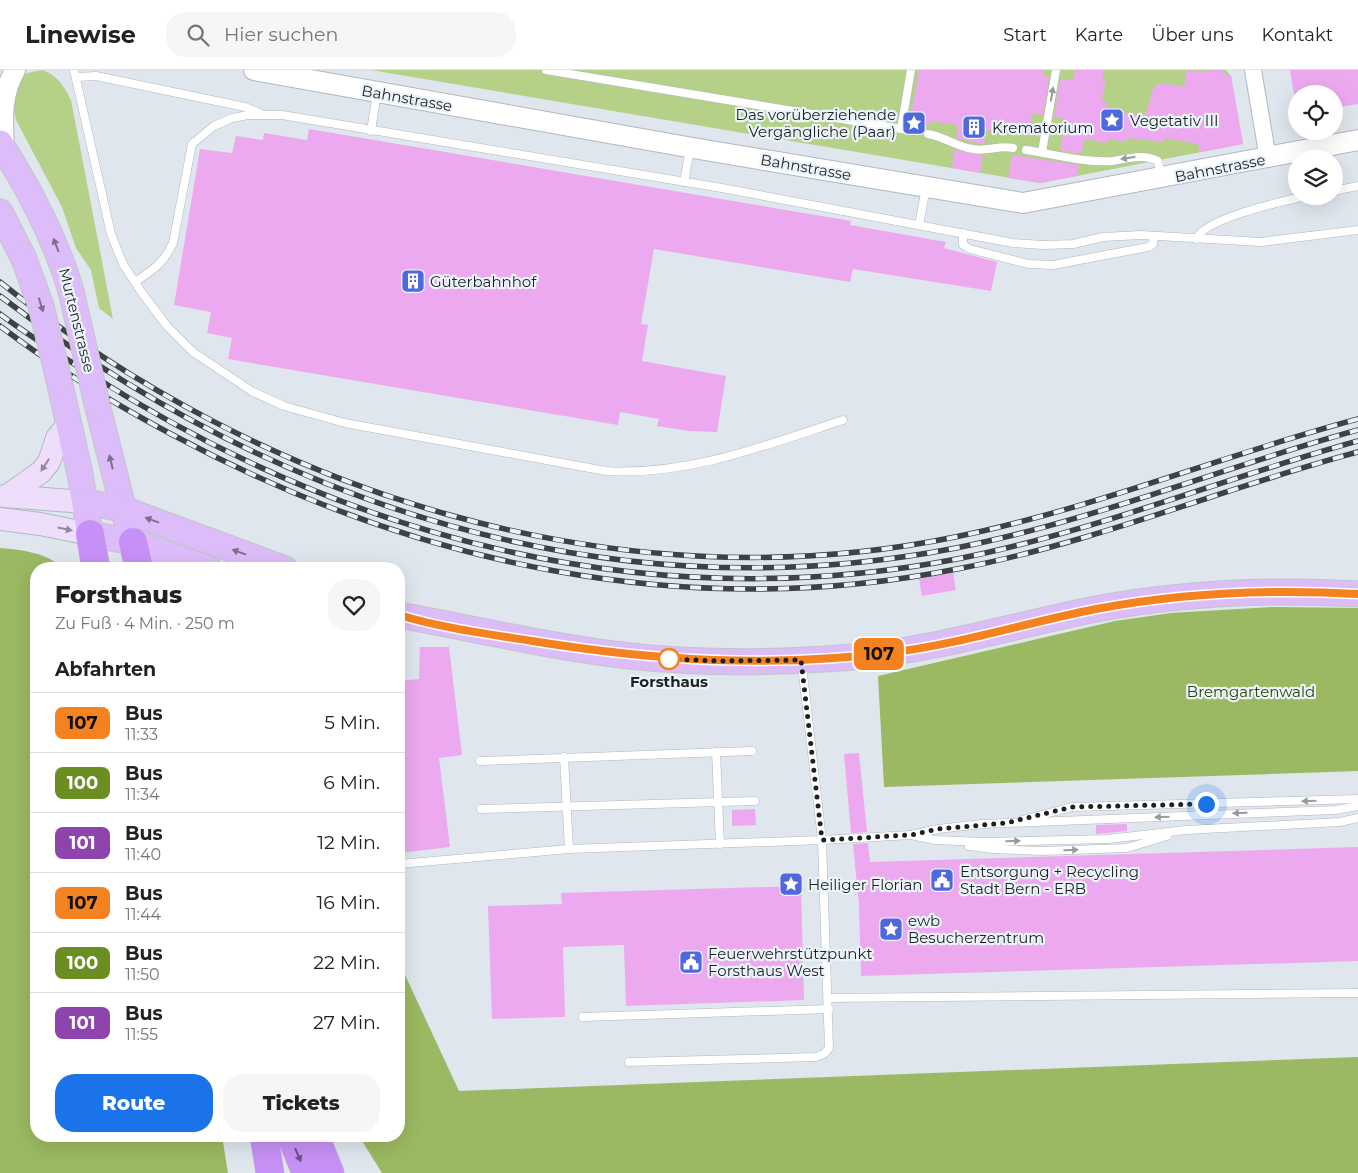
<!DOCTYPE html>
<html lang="de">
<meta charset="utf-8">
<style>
:root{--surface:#fff;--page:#f6f6f6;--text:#222;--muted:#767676;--line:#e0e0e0;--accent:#1a73e8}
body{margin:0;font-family:Montserrat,sans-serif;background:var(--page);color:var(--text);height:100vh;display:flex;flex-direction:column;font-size:19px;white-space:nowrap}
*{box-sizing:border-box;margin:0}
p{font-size:16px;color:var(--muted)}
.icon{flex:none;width:28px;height:28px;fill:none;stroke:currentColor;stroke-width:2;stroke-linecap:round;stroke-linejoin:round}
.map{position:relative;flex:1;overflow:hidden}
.panel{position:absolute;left:30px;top:492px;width:375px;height:580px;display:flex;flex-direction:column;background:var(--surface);border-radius:20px;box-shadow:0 5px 20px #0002}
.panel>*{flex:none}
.badge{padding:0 10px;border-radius:8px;font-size:18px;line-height:32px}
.tools{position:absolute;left:1288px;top:15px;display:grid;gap:10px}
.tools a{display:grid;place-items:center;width:55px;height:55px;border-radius:50%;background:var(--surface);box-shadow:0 5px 20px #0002;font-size:25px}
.you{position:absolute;width:25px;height:25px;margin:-12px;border:4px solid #fff;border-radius:50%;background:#1a73e8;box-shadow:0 0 0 8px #1a73e833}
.map>.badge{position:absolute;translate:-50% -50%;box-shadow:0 0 0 2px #fff}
h2{padding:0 25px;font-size:19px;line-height:45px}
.round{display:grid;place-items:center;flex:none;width:52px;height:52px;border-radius:20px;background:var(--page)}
.head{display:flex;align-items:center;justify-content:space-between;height:85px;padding:0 25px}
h1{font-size:24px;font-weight:800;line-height:38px}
.button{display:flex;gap:10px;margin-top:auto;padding:10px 25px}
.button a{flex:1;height:58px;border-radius:20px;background:var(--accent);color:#fff;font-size:20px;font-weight:800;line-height:58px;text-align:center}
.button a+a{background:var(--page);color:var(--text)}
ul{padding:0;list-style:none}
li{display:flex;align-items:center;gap:15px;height:60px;padding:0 25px;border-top:1px solid var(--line)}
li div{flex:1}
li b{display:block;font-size:19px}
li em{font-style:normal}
li .badge{min-width:55px;font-weight:700;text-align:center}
header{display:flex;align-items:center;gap:30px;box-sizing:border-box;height:70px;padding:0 25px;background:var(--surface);border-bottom:1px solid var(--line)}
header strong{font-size:24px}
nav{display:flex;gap:28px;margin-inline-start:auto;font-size:18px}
.search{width:350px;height:45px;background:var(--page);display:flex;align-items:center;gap:12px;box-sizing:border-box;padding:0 18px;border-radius:20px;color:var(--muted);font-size:19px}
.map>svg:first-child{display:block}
</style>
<header>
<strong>Linewise</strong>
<div class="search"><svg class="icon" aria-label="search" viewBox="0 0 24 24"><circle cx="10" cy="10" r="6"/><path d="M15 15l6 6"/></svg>Hier suchen</div>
<nav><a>Start</a><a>Karte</a><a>Über uns</a><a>Kontakt</a></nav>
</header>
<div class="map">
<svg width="1358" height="1103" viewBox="0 0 1358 1103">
<rect width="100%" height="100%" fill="#dfe6ee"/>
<g fill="#b5d087">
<path d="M43,0C58,6 64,16 71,30L113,249L99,238L91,200L76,178L62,137L16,50L12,32L21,8L27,3Z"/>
<path d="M371,0H1226L1231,6L1243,74L1040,113Z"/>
</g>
<g fill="#9bb962">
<path d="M0,478C22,480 47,482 63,499H36V1066H222L228,1103H0Z"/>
<path d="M1274,537L1358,538V701L884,717L878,606L1115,551L1171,543Z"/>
<path d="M399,892L459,1021L1358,987V1103H382L359,1066H399Z"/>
</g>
<g fill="#eda9ef">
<path d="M919,0H1044L1043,6L1049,7L1043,45L1032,43L1029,65L986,60L984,74H982L956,68L958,55L930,51L929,55L910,52Z"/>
<path d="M1075,0H1104L1102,11H1106L1102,28L1111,41L1145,45L1154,17L1162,13L1184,17L1187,0L1209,2V0H1223V4L1231,6L1243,74L1200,82L1198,74L1165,68V72L1127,68L1126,72L1108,69L1107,73L1085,69L1081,84L1060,80L1066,49L1054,47L1060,9L1073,10Z"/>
<path d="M1290,0H1358V34L1334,38V24H1294Z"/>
<path d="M309,59L851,151L850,155L946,172L944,178L997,192L991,221L853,199L850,212L654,179L641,254L648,255L642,291L726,306L717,362L689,361L657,356L659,349L620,342L618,355L228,289L232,268L207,263L211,242L174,235L200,79L232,83L236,66L263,70L264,63L307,70Z"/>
<path d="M954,80L983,85L980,103L952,98Z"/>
<path d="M1012,85L1079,95L1077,106L1041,113L1008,108Z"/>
<path d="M953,503L956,520L922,526L919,509Z"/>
<path d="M420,577H449L462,685L439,688L450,777L399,783V611L419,609Z"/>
<path d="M859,683L867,762L851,763L844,684Z"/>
<path d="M755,739L756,755L732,756V740Z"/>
<path d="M1127,754V761L1096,764V755Z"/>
<path d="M868,773L870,792L1358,777V891L861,906L859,835L853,774Z"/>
<path d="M801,816L804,930L626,936L624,875L563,877L565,947L492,949L488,836L562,834L561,823Z"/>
</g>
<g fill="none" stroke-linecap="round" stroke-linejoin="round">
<g stroke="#b1b7be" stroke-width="9">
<g id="service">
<path d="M74,0L111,164L123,194L142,223L167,256L193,282L253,322L284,336L345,353L606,401C688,406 767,375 843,350"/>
<path d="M546,0L914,61"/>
<path d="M76,7L96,6L245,37L260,43"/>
<path d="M901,59L911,0"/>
<path d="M371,61L377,23"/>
<path d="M928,64C946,67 956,77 973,79C986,82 999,75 1013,78"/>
<path d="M1026,80C1054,84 1084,93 1112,91C1127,89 1143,83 1158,91L1161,107"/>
<path d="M1042,82L1056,0"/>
<path d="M684,112L690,79"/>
<path d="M1334,121L1358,116"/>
<path d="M919,155L926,118"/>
<path d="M963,163V175L970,179L1028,194L1053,195L1148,177L1153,174L1154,166"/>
<path d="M1196,169C1205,148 1283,131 1306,126"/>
<path d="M135,212C154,199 163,194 173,173L192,74L214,56L232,48L248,45H282L722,118L1013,173L1043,175L1073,174L1103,167L1141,165L1261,172L1358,160"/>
<path d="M716,682L720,774"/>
<path d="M564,687L569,779"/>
<path d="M480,691L752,681"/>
<path d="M1358,736L1336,740L982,754L938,759L911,765L935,770L985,772L1108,769L1186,760L1340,752L1358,748"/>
<path d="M481,739L755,731"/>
<path d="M1022,750L1072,737L1358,729"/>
<path d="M969,776L993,779L1042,781L1127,778L1167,766"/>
<path d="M399,794L569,779L822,770L911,765"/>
<path d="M828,928L1358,923"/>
<path d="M583,947L829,939"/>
<path d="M629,992L816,987L824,984L829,978L822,770L802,595"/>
</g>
</g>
<g stroke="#b1b7be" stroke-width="18">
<path id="minor" d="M1253,0L1268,89"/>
</g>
<g stroke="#b1b7be" stroke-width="22">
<g id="tertiary">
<path d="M254,0L693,78L1023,133L1358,70"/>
<path d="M4,80C3,49 0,28 15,0"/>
</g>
</g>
<g stroke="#b1b7be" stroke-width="24">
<g id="secondary">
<path d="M4,426L85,432"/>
<path d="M7,426L41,402L49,392L57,368L69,353"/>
<path d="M0,449L40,454L90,464"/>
</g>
</g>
<g stroke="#c4c5c6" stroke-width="27">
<g id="primary">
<path d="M0,73C30,120 55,167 71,221"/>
<path d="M0,142L24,189"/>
<path d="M59,310L80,404L90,464L133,472L209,499"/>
<path d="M97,334L127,453"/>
<path d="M85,432L123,439L285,499"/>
<path d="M399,545C476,559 551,577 629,586C703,594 778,593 853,587C935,580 1015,555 1096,539C1182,523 1271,519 1358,524"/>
</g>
</g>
<g stroke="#c4c5c6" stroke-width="29">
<g id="motorway">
<path d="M90,464L96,499"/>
<path d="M133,472L139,499"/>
<path d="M264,1066L270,1103"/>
<path d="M291,1066L306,1103"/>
<path d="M315,1066L330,1103"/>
</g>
</g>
<use href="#service" stroke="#fff" stroke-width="8"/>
<use href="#minor" stroke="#fff" stroke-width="16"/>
<use href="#tertiary" stroke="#fff" stroke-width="20"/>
<use href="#secondary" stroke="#eedefc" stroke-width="22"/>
<use href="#primary" stroke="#ddbcfa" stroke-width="25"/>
<use href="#motorway" stroke="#c790f6" stroke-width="28"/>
<g stroke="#3e4245" stroke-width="5.5">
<g id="rail">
<path d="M0,212C264,425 619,536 955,467C1093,439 1223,385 1358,349"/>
<path d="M0,226C275,436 609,545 956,478C1093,451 1223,397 1358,360"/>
<path d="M0,244C29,266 59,284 90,304C350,470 650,548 957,489C1094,462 1224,408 1358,371"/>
<path d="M0,256C54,297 111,332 171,364C413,494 684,553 957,499C1094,473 1223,418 1358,382"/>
</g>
</g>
<use href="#rail" stroke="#ecf4fb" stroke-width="4" stroke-dasharray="11" stroke-linecap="butt"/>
<g stroke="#c4c5c6" stroke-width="27" stroke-linecap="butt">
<g id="primary-bridge">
<path d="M24,189L41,236L59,310"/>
<path d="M71,221L97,334"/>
</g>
</g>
<use href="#primary-bridge" stroke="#ddbcfa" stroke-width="25"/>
</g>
<defs><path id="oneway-solid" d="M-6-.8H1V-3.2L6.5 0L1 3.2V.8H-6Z" transform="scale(1.25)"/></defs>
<g fill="#9a9b9c">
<use href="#oneway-solid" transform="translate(1052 24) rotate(-80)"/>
<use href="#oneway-solid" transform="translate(1128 88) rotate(171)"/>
<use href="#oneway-solid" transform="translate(1309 731) rotate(178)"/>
<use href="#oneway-solid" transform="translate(1240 743) rotate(178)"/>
<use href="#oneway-solid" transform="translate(1162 747) rotate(178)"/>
<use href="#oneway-solid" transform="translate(1013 771) rotate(-1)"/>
<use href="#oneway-solid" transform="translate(1071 780) rotate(-1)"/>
</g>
<g fill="#7e6e8e">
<use href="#oneway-solid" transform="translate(56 175) rotate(-111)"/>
<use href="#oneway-solid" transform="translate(41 235) rotate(73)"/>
<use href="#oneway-solid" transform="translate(111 392) rotate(-104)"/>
<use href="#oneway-solid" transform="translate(152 450) rotate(-160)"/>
<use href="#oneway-solid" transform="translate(239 482) rotate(-160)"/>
</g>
<g fill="#90899a">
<use href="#oneway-solid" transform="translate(45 395) rotate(123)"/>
<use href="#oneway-solid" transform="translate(65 459) rotate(12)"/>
</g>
<use fill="#6a5382" href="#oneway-solid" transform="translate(298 1085) rotate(67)"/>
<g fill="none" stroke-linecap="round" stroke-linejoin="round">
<g stroke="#fff" stroke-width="11">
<path id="line" d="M399,545C442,558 488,564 532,571C657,591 771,598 896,582C964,573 1029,552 1096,539C1181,523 1271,519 1358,524"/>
</g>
<use href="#line" stroke="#f58220" stroke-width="8"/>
<path stroke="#1e2123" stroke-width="5" stroke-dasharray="0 9" d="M669,589L719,591L801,590L822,770L911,765L938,759L1006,753L1072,737L1206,734"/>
</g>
<defs>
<g id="sight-square" transform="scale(1.25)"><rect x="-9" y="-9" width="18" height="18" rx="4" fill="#5068de" stroke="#ecf4fb"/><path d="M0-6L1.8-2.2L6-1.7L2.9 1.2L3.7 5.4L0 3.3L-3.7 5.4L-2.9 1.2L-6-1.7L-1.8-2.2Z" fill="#fff"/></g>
<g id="building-square" transform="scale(1.25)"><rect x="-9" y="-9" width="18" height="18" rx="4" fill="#5068de" stroke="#ecf4fb"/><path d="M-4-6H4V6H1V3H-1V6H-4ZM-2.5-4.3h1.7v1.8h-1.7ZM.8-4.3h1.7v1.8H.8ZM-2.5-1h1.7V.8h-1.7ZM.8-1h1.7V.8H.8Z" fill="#fff"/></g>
<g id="civic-square" transform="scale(1.25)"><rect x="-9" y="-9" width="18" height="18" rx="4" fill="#5068de" stroke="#ecf4fb"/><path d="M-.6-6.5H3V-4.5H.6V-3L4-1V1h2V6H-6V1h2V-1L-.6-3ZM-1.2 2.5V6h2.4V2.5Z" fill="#fff"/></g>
</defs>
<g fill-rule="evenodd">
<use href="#sight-square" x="1112" y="50"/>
<use href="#sight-square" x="914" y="53"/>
<use href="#building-square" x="974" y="57"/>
<use href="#building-square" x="413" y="211"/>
<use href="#civic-square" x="942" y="810"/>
<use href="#sight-square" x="791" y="814"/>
<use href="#sight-square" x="891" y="859"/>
<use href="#civic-square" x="691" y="892"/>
</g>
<circle fill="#fff" stroke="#f58220" stroke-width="2.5" cx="669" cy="589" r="10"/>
<g text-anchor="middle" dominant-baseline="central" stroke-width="4.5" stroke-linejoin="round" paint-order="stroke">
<g font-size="15" fill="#1e2123" stroke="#ecf4fb">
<text transform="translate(407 28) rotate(10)">Bahnstrasse</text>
<text transform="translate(806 97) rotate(10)">Bahnstrasse</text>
<text transform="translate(1220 98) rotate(-11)">Bahnstrasse</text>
<text transform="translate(77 250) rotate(76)">Murtenstrasse</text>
</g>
<g font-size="15" fill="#1e2123" stroke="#ecf4fb" text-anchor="start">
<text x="896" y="44" text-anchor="end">Das vorüberziehende<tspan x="896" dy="17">Vergängliche (Paar)</tspan></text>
<text x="1130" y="50">Vegetativ III</text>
<text x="992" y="57">Krematorium</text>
<text x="430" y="211">Güterbahnhof</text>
<text x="960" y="801">Entsorgung + Recycling<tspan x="960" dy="17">Stadt Bern - ERB</tspan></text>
<text x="808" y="814">Heiliger Florian</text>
<text x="908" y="850">ewb<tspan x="908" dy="17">Besucherzentrum</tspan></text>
<text x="708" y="883">Feuerwehrstützpunkt<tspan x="708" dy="17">Forsthaus West</tspan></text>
</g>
<g font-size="15" font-weight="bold" fill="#1e2123" stroke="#ecf4fb">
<text x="669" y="611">Forsthaus</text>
</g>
<g font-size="15" fill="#2f4100" stroke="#ecf4fb">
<text x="1251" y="621">Bremgartenwald</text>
</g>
</g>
</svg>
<div class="tools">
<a><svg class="icon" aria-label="locate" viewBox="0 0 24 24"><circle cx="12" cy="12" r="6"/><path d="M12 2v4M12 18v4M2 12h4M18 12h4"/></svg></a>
<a><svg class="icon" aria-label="layers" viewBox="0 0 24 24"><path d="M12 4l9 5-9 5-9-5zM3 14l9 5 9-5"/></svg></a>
</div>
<div class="you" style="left:1206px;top:734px"></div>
<b class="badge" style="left:879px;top:584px;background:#f58220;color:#111">107</b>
<section class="panel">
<div class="head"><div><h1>Forsthaus</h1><p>Zu Fuß · 4 Min. · 250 m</p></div><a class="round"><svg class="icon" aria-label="heart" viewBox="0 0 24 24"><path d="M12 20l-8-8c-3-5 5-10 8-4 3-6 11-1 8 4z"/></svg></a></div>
<h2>Abfahrten</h2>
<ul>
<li><span class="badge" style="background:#f58220;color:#111">107</span><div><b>Bus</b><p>11:33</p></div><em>5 Min.</em></li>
<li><span class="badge" style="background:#6b8e23;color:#fff">100</span><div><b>Bus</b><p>11:34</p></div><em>6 Min.</em></li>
<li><span class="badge" style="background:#8e44ad;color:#fff">101</span><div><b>Bus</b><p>11:40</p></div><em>12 Min.</em></li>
<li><span class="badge" style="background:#f58220;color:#111">107</span><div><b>Bus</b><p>11:44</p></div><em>16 Min.</em></li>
<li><span class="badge" style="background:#6b8e23;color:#fff">100</span><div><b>Bus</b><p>11:50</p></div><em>22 Min.</em></li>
<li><span class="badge" style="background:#8e44ad;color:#fff">101</span><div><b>Bus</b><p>11:55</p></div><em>27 Min.</em></li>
</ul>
<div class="button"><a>Route</a><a>Tickets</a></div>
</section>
</div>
